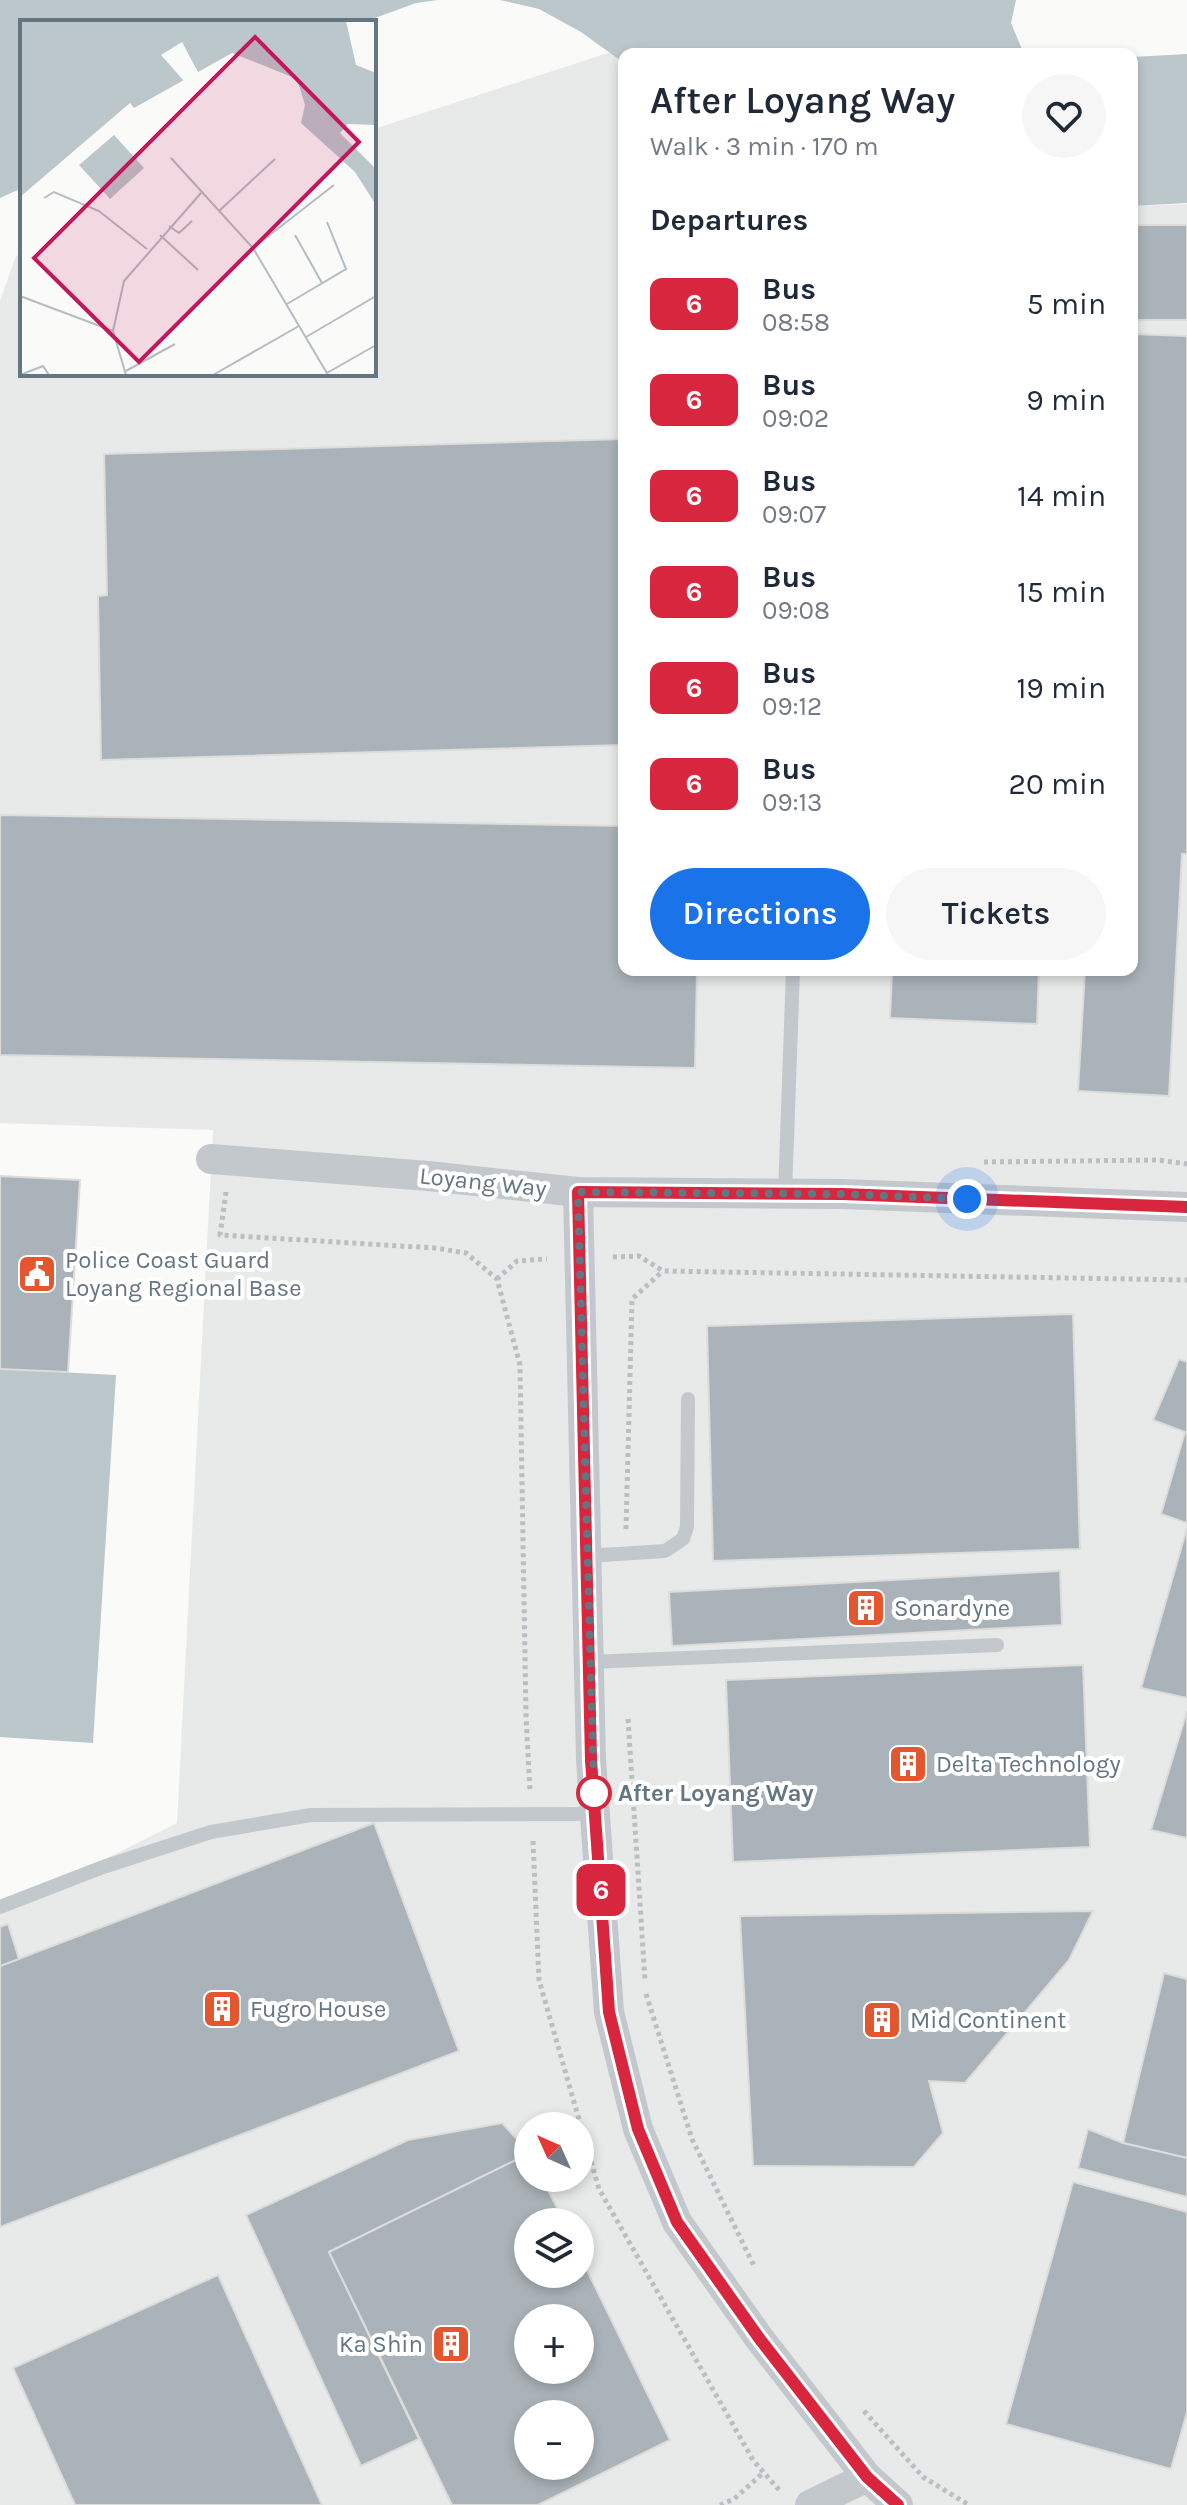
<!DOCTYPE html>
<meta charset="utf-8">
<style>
:root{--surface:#fff;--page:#f6f6f7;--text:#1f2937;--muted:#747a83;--accent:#1a73e8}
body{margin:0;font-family:Karla,sans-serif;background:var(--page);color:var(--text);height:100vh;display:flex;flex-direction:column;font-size:30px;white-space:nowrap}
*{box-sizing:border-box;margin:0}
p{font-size:26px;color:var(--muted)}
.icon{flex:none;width:44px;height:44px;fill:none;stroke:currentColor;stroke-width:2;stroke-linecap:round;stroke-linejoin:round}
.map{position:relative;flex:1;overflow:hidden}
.drawer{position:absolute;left:618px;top:48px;width:520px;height:928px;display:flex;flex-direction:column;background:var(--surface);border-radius:16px;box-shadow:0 4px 12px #0003}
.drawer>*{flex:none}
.badge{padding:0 16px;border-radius:12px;font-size:28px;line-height:52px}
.needle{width:52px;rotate:315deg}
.buttons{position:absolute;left:514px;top:2112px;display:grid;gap:16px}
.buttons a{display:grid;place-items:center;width:80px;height:80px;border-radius:50%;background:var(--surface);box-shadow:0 4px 12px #0003;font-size:40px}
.you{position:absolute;width:40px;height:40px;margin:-20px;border:6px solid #fff;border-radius:50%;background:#1a73e8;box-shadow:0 0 0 12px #1a73e833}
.map>.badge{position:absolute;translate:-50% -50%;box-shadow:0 0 0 4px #fff}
h2{padding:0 32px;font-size:30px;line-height:72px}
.round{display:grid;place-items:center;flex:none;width:84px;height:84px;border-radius:42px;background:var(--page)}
.summary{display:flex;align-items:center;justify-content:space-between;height:136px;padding:0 32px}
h1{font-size:38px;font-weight:600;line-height:60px}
.action{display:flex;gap:16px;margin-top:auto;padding:16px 32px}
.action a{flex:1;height:92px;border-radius:48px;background:var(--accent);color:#fff;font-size:32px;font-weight:600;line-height:92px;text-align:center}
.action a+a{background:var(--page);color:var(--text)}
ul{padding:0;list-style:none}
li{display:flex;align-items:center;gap:24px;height:96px;padding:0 32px}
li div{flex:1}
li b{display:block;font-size:30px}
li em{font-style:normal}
li .badge{min-width:88px;font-weight:700;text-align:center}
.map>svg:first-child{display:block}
</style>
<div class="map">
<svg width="1187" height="2505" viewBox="0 0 1187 2505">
<rect width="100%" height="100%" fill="#fafaf8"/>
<path fill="#e8e9e9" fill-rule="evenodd" d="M611,52L624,63V970H1132V206L1187,204V2505H0V1912L177,1823L213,1130L0,1123V301L16,256L22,253V374H374V129ZM528,2126H580V2178H528ZM528,2222H580V2274H528ZM528,2318H580V2370H528ZM528,2414H580V2466H528Z"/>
<g fill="#bbc7cb">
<path d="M0,0H438L416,3L364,22H22V188L0,198Z"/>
<path d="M500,0H1016L1011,23L1024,54H624V63L581,32L539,9Z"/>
<path d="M1187,54V203L1132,206V57Z"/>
<path d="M0,1369L116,1375L93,1743L0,1737Z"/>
</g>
<g fill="#aab3b9" stroke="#dcdcda" stroke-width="2" fill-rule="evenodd">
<rect x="1132" y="225" width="55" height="95"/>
<path d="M1132,334L1187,336V854H1182L1169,1096L1078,1091L1085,970H1132Z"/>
<path d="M624,439V745L101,760L98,596L107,595L104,454Z"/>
<path d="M0,815L624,826V970H697L695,1068L0,1055Z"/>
<path d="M892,970H1039L1037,1024L890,1018Z"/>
<path d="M0,1176L80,1180L68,1372L0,1369Z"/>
<path d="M1073,1314L1080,1549L713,1561L707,1326Z"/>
<path d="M1179,1359L1187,1362V1523L1161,1514L1185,1432L1153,1420Z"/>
<path d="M1187,1528V1698L1141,1688Z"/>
<path d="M1060,1571L1062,1625L672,1646L669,1592Z"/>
<path d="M1083,1665L1090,1847L733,1862L726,1680Z"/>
<path d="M1187,1711V1838L1151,1830Z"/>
<path d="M374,1823L459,2051L0,2227V1966Z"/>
<path d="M1093,1911L1069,1960L965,2083L929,2081L943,2133L914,2167L753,2166L740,1916Z"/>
<path d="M8,1924L19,1959L0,1966V1927Z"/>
<path d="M1164,1973L1187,1979V2158L1123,2143Z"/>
<path d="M502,2123L528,2151V2154L329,2252L419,2439L361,2466L246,2215L408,2140Z"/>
<path d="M1088,2129L1123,2143L1187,2158V2197L1078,2168Z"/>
<path d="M528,2154V2178H542L564,2222H528V2274H580V2256L670,2440L538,2505H452L329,2252ZM528,2318H580V2370H528ZM528,2414H580V2466H528Z"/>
<path d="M1073,2182L1187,2212V2412L1171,2469L1006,2424Z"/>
<path d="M218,2275L322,2505H75L13,2368Z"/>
</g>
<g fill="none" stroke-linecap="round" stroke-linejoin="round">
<g stroke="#bbbfc2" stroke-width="5" stroke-dasharray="4 4" stroke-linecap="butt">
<path d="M984,1162L1158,1160L1187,1164"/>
<path d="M226,1192L220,1235L435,1248L466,1253L497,1279L520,1365L526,1716L530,1791"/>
<path d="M613,1257L639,1256L663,1271L1187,1280"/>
<path d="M497,1279L517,1261L547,1259"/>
<path d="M626,1529L632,1299L663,1271"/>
<path d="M628,1719L645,1980"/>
<path d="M533,1841L539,1980L599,2189L753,2460L780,2491"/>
<path d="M646,1994L692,2139L754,2266"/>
<path d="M864,2411L923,2477L969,2505"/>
<path d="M720,2505L734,2499L763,2473"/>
</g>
<g stroke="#c3c8cc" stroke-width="14">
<path d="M785,1194L793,970"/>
<path d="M587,1556L665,1551L683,1539L687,1527L688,1399"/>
<path d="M589,1662L997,1645"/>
<path d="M0,1907L103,1867L211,1832L311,1815L595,1814"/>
</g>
<g stroke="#c3c8cc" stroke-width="30">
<path d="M211,1159L428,1176L578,1192L842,1194L1187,1207"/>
<path d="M578,1192L591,1760L609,2012L638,2129L677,2222L759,2338L867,2477L898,2505"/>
<path d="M810,2505L867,2477"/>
</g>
</g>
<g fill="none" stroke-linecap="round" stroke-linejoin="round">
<g stroke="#fff" stroke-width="18">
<path id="line" d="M898,2505L867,2477L759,2338L677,2222L638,2129L609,2012L591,1760L578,1192L842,1194L1187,1207"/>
</g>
<use href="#line" stroke="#d7263d" stroke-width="12"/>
<path stroke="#657683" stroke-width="8" stroke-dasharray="0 14.4" d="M594,1793L578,1192L842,1194L967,1199"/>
</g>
<defs>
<g id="civic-square" transform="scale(2)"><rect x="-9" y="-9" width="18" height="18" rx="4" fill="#e4572e" stroke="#fff"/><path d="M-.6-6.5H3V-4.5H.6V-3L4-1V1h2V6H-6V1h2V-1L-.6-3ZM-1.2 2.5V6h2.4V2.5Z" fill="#fff"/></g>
<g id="building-square" transform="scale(2)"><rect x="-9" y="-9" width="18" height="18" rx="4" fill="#e4572e" stroke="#fff"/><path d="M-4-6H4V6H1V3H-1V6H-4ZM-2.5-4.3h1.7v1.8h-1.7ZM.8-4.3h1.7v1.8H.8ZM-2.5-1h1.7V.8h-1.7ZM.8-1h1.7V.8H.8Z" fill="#fff"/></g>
</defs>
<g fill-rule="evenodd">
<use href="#civic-square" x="37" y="1274"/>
<use href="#building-square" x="866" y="1608"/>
<use href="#building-square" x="908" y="1764"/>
<use href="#building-square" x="222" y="2009"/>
<use href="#building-square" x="882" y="2020"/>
<use href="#building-square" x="451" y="2344"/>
</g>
<circle fill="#fff" stroke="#d7263d" stroke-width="4" cx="594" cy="1793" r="16"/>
<g text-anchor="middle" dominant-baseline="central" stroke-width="8" stroke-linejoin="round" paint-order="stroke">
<g font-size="24" fill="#657683" stroke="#fff">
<text transform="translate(483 1182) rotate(6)">Loyang Way</text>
</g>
<g font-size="24" fill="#657683" stroke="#fff" text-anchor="start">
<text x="65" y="1260">Police Coast Guard<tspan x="65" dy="28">Loyang Regional Base</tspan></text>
<text x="894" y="1608">Sonardyne</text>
<text x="936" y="1764">Delta Technology</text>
<text x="250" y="2009">Fugro House</text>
<text x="910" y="2020">Mid Continent</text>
<text x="423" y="2344" text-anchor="end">Ka Shin</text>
</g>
<g font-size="24" font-weight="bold" fill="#657683" stroke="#fff" text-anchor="start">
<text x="618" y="1793">After Loyang Way</text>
</g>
</g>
<g transform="translate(20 20)">
<rect width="356" height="356" fill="#fafaf8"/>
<path d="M0,1H326L336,45L356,53V105L328,104L320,113L356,149V185L335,152L281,103L285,85L277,59L212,33L114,88L110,83L0,177ZM94,115L124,148L90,179L59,145Z" fill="#bbc7cb"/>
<path d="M162,22L179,54L164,61L141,35Z" fill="#fafaf8"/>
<path fill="none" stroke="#b5bdc2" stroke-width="2" d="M151,138L233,228L308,355M24,178L34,172L79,191L127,229M199,191L255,139M149,206L159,213L172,201M140,215L178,250M275,215L302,263M233,228L314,165M0,276L93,311M267,284L326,249L307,202M286,317L356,276M104,352L155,324M307,353L356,325M0,355L23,346L29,355M106,355L93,311L104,261L181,173M193,355L279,306"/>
<path fill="#c2185b" fill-opacity="0.15" stroke="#c2185b" stroke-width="4" d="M235,17L339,122L119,342L14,238Z"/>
<rect width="356" height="356" fill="none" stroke="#657683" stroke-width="4"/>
</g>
</svg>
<div class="buttons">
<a><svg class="needle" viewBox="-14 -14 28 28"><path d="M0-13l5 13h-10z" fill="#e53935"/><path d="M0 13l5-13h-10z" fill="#747a83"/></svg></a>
<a><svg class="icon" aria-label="layers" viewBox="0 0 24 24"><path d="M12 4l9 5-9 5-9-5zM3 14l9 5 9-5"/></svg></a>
<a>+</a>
<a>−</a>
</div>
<div class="you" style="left:967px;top:1199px"></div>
<b class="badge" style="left:601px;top:1890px;background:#d7263d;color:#fff">6</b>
<section class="drawer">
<div class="summary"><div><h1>After Loyang Way</h1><p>Walk · 3 min · 170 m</p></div><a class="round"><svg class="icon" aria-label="heart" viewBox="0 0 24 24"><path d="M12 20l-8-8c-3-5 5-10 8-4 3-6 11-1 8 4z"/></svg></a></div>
<h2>Departures</h2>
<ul>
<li><span class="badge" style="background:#d7263d;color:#fff">6</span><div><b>Bus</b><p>08:58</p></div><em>5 min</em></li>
<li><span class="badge" style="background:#d7263d;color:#fff">6</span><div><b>Bus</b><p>09:02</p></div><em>9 min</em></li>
<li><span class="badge" style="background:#d7263d;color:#fff">6</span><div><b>Bus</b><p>09:07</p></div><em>14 min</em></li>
<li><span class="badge" style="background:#d7263d;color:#fff">6</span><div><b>Bus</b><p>09:08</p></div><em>15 min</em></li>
<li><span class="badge" style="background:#d7263d;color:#fff">6</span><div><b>Bus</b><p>09:12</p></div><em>19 min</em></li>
<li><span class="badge" style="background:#d7263d;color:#fff">6</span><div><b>Bus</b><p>09:13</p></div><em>20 min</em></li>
</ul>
<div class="action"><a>Directions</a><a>Tickets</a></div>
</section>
</div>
